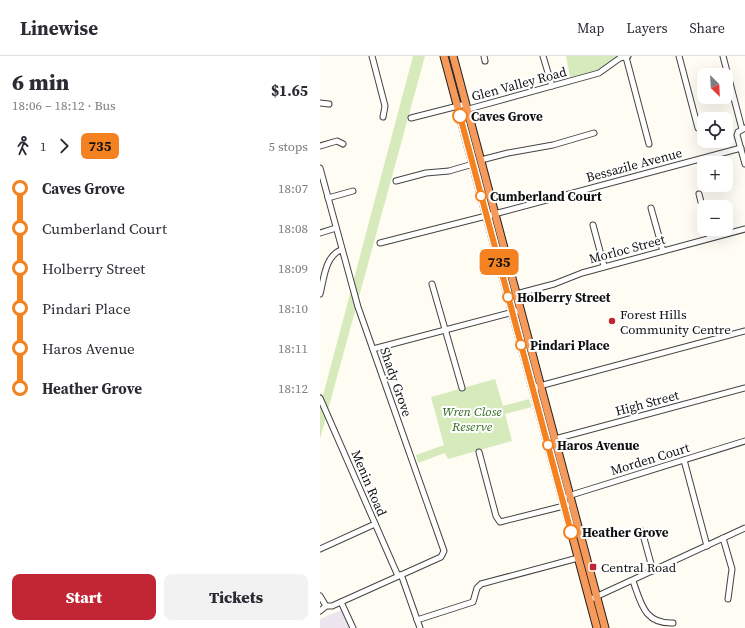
<!DOCTYPE html>
<meta charset="utf-8">
<style>
:root{--surface:#fff;--page:#f2f2f3;--text:#2b2b33;--muted:#7c7c81;--line:#e1e1e2;--accent:#c22534}
body{margin:0;font-family:"Source Serif 4",serif;background:var(--page);color:var(--text);height:100vh;display:flex;flex-direction:column;font-size:15px;white-space:nowrap}
*{box-sizing:border-box;margin:0}
p{font-size:13px;color:var(--muted)}
.icon{flex:none;width:22px;height:22px;fill:none;stroke:currentColor;stroke-width:2;stroke-linecap:round;stroke-linejoin:round}
.map{position:relative;flex:1;overflow:hidden}
.drawer{display:flex;flex-direction:column;background:var(--surface);width:320px}
.drawer>*{flex:none}
.badge{padding:0 8px;border-radius:6px;font-size:14px;line-height:26px}
.needle{width:26px;rotate:156deg}
.fabs{position:absolute;left:377px;top:12px;display:grid;gap:8px}
.fabs a{display:grid;place-items:center;width:36px;height:36px;border-radius:8px;background:var(--surface);box-shadow:0 4px 16px #0002;font-size:20px}
.map>.badge{position:absolute;translate:-50% -50%;box-shadow:0 0 0 2px #fff}
.legs{display:flex;align-items:center;gap:6px;height:44px;padding:0 12px;font-size:13px}
.legs p{margin-inline-start:auto}
.overview{display:flex;align-items:center;justify-content:space-between;height:68px;padding:0 12px}
h1{font-size:22px;font-weight:800;line-height:30px}
.cta{display:flex;gap:8px;margin-top:auto;padding:8px 12px}
.cta a{flex:1;height:46px;border-radius:8px;background:var(--accent);color:#fff;font-size:16px;font-weight:800;line-height:46px;text-align:center}
.cta a+a{background:var(--page);color:var(--text)}
ul{padding:0 12px;list-style:none}
li{display:flex;align-items:center;gap:14px;height:40px;font-size:15px}
li i{display:grid;place-items:center;width:6px;height:100%;margin:0 5px;background:currentColor}
li i::after{content:'';width:10px;height:10px;margin:-5px;border:3px solid;border-radius:50%;background:var(--surface)}
li p{margin-inline-start:auto}
li:first-child i{background:linear-gradient(#0000 50%,currentColor 0)}
li:last-child i{background:linear-gradient(currentColor 50%,#0000 0)}
header{display:flex;align-items:center;gap:24px;box-sizing:border-box;height:56px;padding:0 20px;background:var(--surface);border-bottom:1px solid var(--line)}
header strong{font-size:19px}
nav{display:flex;gap:22px;margin-inline-start:auto;font-size:14px}
main{display:flex;flex:1;min-height:0}
.map>svg:first-child{display:block}
</style>
<header>
<strong>Linewise</strong>
<nav><a>Map</a><a>Layers</a><a>Share</a></nav>
</header>
<main>
<section class="drawer">
<div class="overview"><div><h1>6 min</h1><p>18:06 – 18:12 · Bus</p></div><b>$1.65</b></div>
<div class="legs"><svg class="icon" aria-label="walk" viewBox="0 0 24 24"><circle cx="13" cy="4" r="2"/><path d="M13 8l-2 6 4 7M11 14l-3 7M7 12l3-4h3l4 4"/></svg>1<svg class="icon" aria-label="forward" viewBox="0 0 24 24"><path d="M9 5l7 7-7 7"/></svg><b class="badge" style="background:#f58220;color:#111">735</b><p>5 stops</p></div>
<ul>
<li><i style="color:#f58220"></i><b>Caves Grove</b><p>18:07</p></li>
<li><i style="color:#f58220"></i><span>Cumberland Court</span><p>18:08</p></li>
<li><i style="color:#f58220"></i><span>Holberry Street</span><p>18:09</p></li>
<li><i style="color:#f58220"></i><span>Pindari Place</span><p>18:10</p></li>
<li><i style="color:#f58220"></i><span>Haros Avenue</span><p>18:11</p></li>
<li><i style="color:#f58220"></i><b>Heather Grove</b><p>18:12</p></li>
</ul>
<div class="cta"><a>Start</a><a>Tickets</a></div>
</section>
<div class="map">
<svg width="425" height="572" viewBox="0 0 425 572">
<rect width="100%" height="100%" fill="#fffcf3"/>
<path fill="#ede5ee" d="M24,553L33,572H0V563Z"/>
<g fill="#d6eabb">
<path d="M93,0H105L0,383V351Z"/>
<path d="M246,0H296L277,14L250,21Z"/>
<path d="M175,323L183,350L209,343L212,351L185,358L192,385L128,403L125,397L98,407L96,399L124,389L111,341Z"/>
</g>
<g fill="none" stroke-linecap="round" stroke-linejoin="round">
<g stroke="#434343" stroke-width="7">
<g id="minor">
<path d="M52,0L65,50L63,61"/>
<path d="M164,0L165,5"/>
<path d="M223,0L232,30"/>
<path d="M359,0L378,72"/>
<path d="M403,0L422,73"/>
<path d="M306,1L329,88"/>
<path d="M0,47L9,48"/>
<path d="M145,54L279,17L300,2L308,0"/>
<path d="M91,62L146,48"/>
<path d="M425,72L418,76L417,79L425,108"/>
<path d="M0,90L17,85L23,88"/>
<path d="M161,104L188,97L233,89L274,77"/>
<path d="M0,112L38,251L124,495L121,501L12,550H6L0,540"/>
<path d="M76,125L106,117L129,115L153,108"/>
<path d="M379,138L384,158"/>
<path d="M8,142L33,135"/>
<path d="M331,152L343,195"/>
<path d="M273,169L284,210"/>
<path d="M388,173L390,182"/>
<path d="M0,177L16,172"/>
<path d="M60,187L178,157L421,92"/>
<path d="M112,228L142,332"/>
<path d="M0,238C4,223 5,200 21,194"/>
<path d="M196,238L234,228L262,217L425,173"/>
<path d="M53,293L201,254"/>
<path d="M212,332L425,275"/>
<path d="M0,342L78,520"/>
<path d="M235,383L425,332"/>
<path d="M159,396L176,460L180,466L248,449"/>
<path d="M364,404L387,490"/>
<path d="M248,440L425,385"/>
<path d="M322,475L333,515"/>
<path d="M403,482L412,513L408,543"/>
<path d="M0,493L55,468"/>
<path d="M80,519L82,521L100,572"/>
<path d="M313,525C321,547 324,568 353,567"/>
<path d="M269,544L425,472"/>
<path d="M21,546L33,572"/>
<path d="M0,555L6,550"/>
<path d="M97,564L153,546L157,532L161,528L258,502"/>
</g>
</g>
<g stroke="#212121" stroke-width="9">
<g id="highway">
<path d="M124,0L277,572"/>
<path d="M133,0L285,572"/>
</g>
</g>
<use href="#minor" stroke="#fff" stroke-width="5"/>
<use href="#highway" stroke="#f59a5b" stroke-width="7"/>
</g>
<g fill="none" stroke-linecap="round" stroke-linejoin="round">
<g stroke="#fff" stroke-width="9">
<path id="line-1" d="M140,60L251,476"/>
</g>
<use href="#line-1" stroke="#f58220" stroke-width="6"/>
</g>
<g fill="#fff" stroke="#f58220" stroke-width="2">
<circle cx="140" cy="60" r="7"/>
<circle cx="161" cy="140" r="5"/>
<circle cx="188" cy="241" r="5"/>
<circle cx="201" cy="289" r="5"/>
<circle cx="228" cy="389" r="5"/>
<circle cx="251" cy="476" r="7"/>
</g>
<g fill="#c22534" stroke="#fff" stroke-width="1.5">
<circle cx="292" cy="265" r="4"/>
<rect x="269" y="507" width="8" height="8" rx="2"/>
</g>
<g text-anchor="middle" dominant-baseline="central" stroke-width="4" stroke-linejoin="round" paint-order="stroke">
<g font-size="13" fill="#101010" stroke="#fff">
<text transform="translate(199 28) rotate(-15)">Glen Valley Road</text>
<text transform="translate(314 109) rotate(-15)">Bessazile Avenue</text>
<text transform="translate(307 193) rotate(-15)">Morloc Street</text>
<text transform="translate(76 326) rotate(71)">Shady Grove</text>
<text transform="translate(327 347) rotate(-15)">High Street</text>
<text transform="translate(330 403) rotate(-17)">Morden Court</text>
<text transform="translate(49 427) rotate(67)">Menin Road</text>
</g>
<g font-size="13" font-weight="bold" fill="#101010" stroke="#fff" text-anchor="start">
<text x="151" y="60">Caves Grove</text>
<text x="170" y="140">Cumberland Court</text>
<text x="197" y="241">Holberry Street</text>
<text x="210" y="289">Pindari Place</text>
<text x="237" y="389">Haros Avenue</text>
<text x="262" y="476">Heather Grove</text>
</g>
<g font-size="13" fill="#101010" stroke="#fff" text-anchor="start">
<text x="300" y="258">Forest Hills<tspan x="300" dy="15">Community Centre</tspan></text>
<text x="281" y="511">Central Road</text>
</g>
<g font-size="13" font-style="italic" fill="#31691e" stroke="#fff">
<text x="152" y="355">Wren Close<tspan x="152" dy="15">Reserve</tspan></text>
</g>
</g>
</svg>
<div class="fabs">
<a><svg class="needle" viewBox="-14 -14 28 28"><path d="M0-13l5 13h-10z" fill="#e53935"/><path d="M0 13l5-13h-10z" fill="#7c7c81"/></svg></a>
<a><svg class="icon" aria-label="locate" viewBox="0 0 24 24"><circle cx="12" cy="12" r="6"/><path d="M12 2v4M12 18v4M2 12h4M18 12h4"/></svg></a>
<a>+</a>
<a>−</a>
</div>
<b class="badge" style="left:179px;top:206px;background:#f58220;color:#111">735</b>
</div>
</main>
